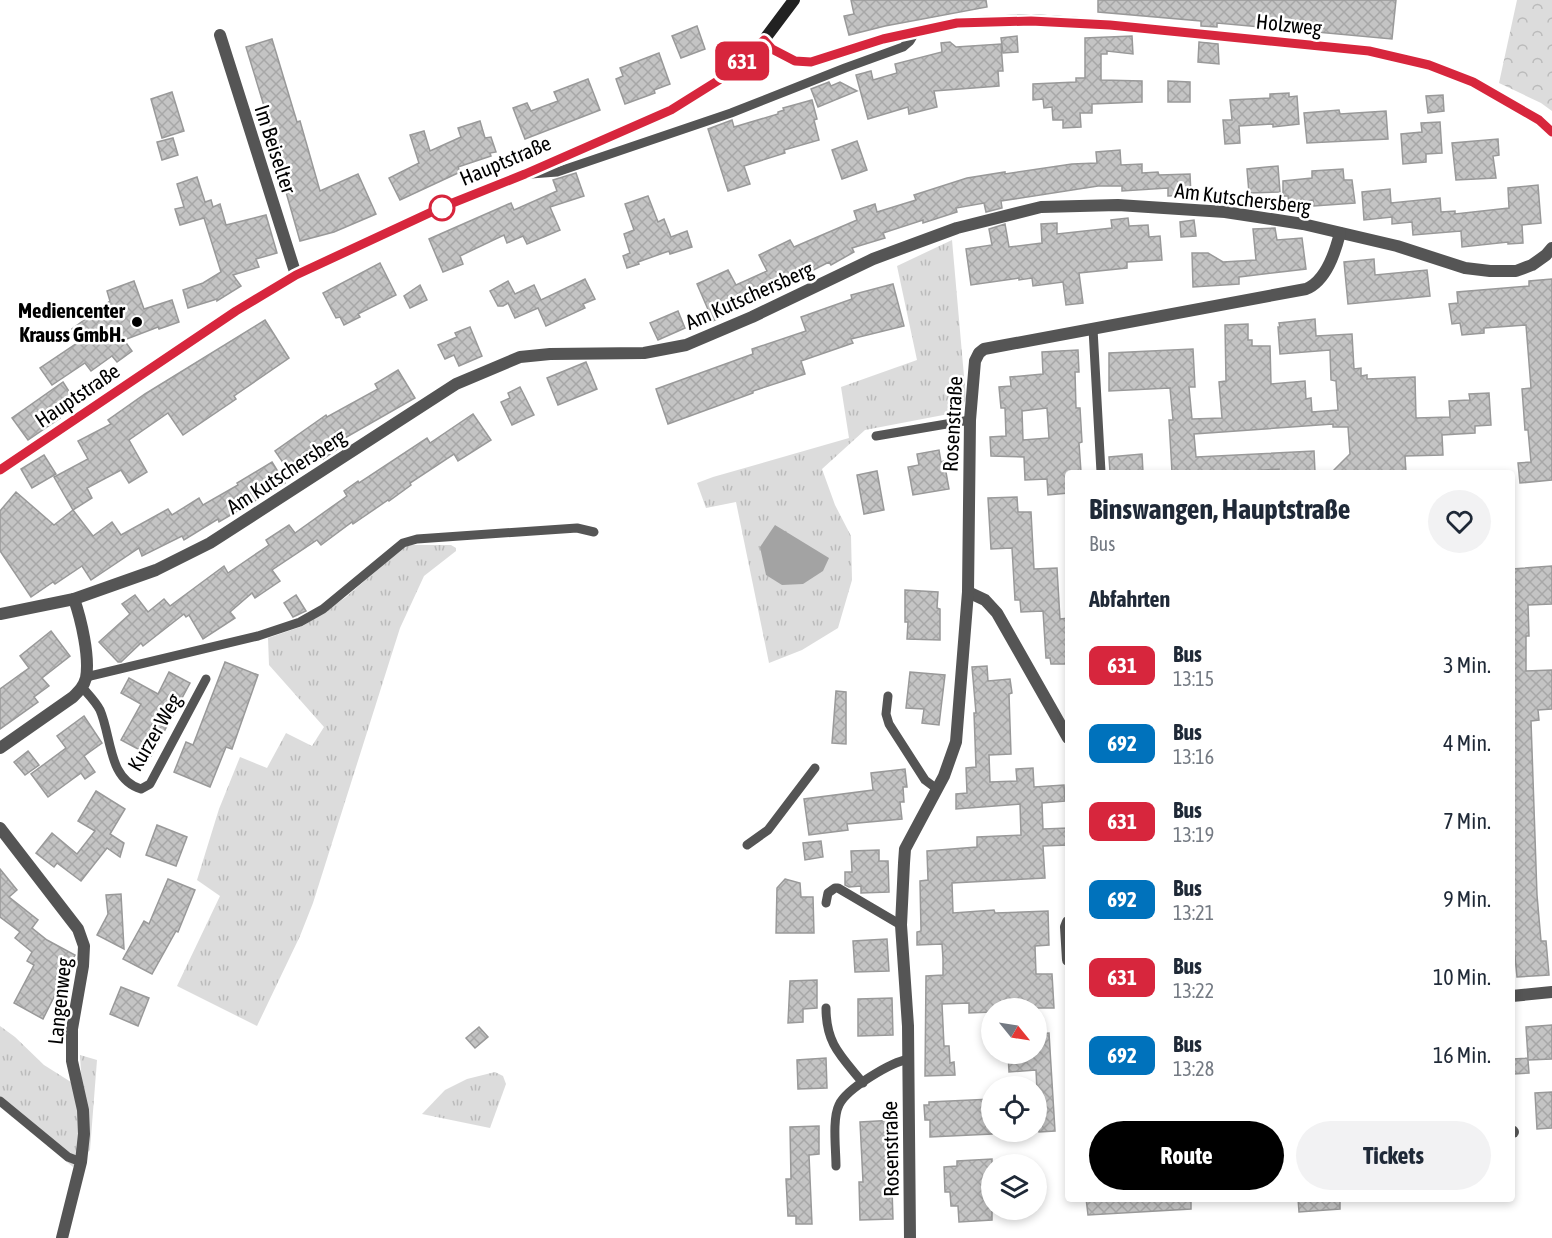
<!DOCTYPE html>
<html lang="de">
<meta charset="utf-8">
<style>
:root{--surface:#fff;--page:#f2f2f3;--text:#1f2937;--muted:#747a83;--accent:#000}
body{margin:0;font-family:"Asap Condensed",sans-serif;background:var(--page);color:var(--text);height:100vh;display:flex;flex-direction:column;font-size:22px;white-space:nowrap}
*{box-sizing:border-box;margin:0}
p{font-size:20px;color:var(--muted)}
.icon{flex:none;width:33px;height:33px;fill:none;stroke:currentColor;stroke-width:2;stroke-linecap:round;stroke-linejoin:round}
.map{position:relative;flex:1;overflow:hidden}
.panel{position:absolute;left:1065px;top:470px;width:450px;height:732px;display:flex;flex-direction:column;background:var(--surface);border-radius:6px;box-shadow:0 3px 9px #0003}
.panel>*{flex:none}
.badge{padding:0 12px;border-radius:9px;font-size:21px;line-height:39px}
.needle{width:39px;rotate:120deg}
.fabs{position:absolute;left:981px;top:998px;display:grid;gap:12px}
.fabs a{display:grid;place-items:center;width:66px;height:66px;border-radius:50%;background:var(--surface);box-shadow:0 3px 9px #0003;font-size:30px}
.map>.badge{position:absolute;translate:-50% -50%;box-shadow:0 0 0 3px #fff}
h2{padding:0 24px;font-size:22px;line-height:54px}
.round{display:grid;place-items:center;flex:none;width:63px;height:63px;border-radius:32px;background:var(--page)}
.headline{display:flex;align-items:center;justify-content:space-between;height:102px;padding:0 24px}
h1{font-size:28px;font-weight:700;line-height:45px}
.cta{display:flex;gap:12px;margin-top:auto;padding:12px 24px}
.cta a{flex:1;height:69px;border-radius:36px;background:var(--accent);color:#fff;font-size:24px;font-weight:700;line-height:69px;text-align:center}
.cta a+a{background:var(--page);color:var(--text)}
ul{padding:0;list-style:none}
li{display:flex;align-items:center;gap:18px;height:78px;padding:0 24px}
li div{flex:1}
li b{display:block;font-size:22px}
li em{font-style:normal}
li .badge{min-width:66px;font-weight:700;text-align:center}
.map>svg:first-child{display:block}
</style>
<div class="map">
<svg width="1552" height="1238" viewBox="0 0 1552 1238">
<defs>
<pattern id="grass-tufts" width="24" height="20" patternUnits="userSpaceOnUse" patternTransform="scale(1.5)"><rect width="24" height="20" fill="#dcdcdc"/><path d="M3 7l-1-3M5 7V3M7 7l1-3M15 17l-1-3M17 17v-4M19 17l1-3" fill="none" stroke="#bbb"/></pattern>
<pattern id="forest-crowns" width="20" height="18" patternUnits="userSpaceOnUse" patternTransform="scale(1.5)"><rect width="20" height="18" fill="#dcdcdc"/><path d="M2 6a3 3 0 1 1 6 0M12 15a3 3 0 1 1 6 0" fill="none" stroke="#bbb"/></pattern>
<pattern id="building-cross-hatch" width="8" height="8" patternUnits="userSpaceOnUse" patternTransform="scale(1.5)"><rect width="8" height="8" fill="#c4c4c4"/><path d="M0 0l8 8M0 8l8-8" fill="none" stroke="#a7a7a7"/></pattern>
</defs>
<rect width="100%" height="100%" fill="#fff"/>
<g fill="url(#grass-tufts)">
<path d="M952,240L966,399L959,412L865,430L822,469L835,505L851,536L852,580L838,628L802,650L769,663L736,502L706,508L697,483L713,477L849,438L841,387L917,360L897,266Z"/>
<path d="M406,545H451L456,548V551L424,576L400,628L313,903L300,936L257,1026L177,986L220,896L197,880L219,809L240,757L267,768L286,733L312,746L324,727L269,665L268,638L303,626L346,597Z"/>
<path d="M0,1026L15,1037L44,1065L82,1089L80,1055L97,1060L90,1150L73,1167L0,1107Z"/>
<path d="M495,1072L503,1076L506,1084L490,1128L422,1114L445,1090L467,1079Z"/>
</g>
<path fill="url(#forest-crowns)" d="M1517,0H1552V111L1541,103L1499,83Z"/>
<path fill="#a3a3a3" d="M775,525L829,558L823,571L803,584L782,585L766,575L760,547Z"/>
<g fill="url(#building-cross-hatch)" stroke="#999" stroke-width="1.5" fill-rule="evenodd">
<path d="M851,0H986L987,7L885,26L849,35L844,16L854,14Z"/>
<path d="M1098,0H1396L1392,39L1217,23V27L1201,26V21L1098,12Z"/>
<path d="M697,26L705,49L681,58L672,36Z"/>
<path d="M1017,36L1018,52L1003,53L1001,38Z"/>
<path d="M1132,36L1133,54L1107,51V54H1101V80L1142,81V102L1092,104V113H1080L1081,127L1063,128V120H1053L1052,107L1044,108L1043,99L1033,100V84L1076,82V78H1085V38Z"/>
<path d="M272,39L297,122L300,121L320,191L358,174L376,214L334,232L300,241L278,164L275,165L266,131L271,129L246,47Z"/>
<path d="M950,42L956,47L1001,44L1003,71H998L999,86L934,91L937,107L909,114L908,107L868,119L856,75L871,71L873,80L897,73L895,64L942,52L941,43Z"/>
<path d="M1199,42L1218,44L1219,64L1198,62Z"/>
<path d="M659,53L670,84L654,90L655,93L625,104L616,79L623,76L620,68Z"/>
<path d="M588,79L600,110L525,139L513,108L527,103L531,111L558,101L554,92Z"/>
<path d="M1168,81L1190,82V102H1168Z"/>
<path d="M829,82L831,86L840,82L857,91L818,107L811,89Z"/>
<path d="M172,92L184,131L162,138L151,99Z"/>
<path d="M1289,93V97L1297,96L1299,124L1273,127V124L1239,126L1240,143L1225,144L1223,120H1232L1230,100L1270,98V94Z"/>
<path d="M1443,95L1444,111L1428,113L1426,96Z"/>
<path d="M812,100L817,119L814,120L819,140L784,150L785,153L744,166L750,184L728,191L708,129L732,120L734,127L778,114V112L784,110L783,108Z"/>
<path d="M1339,110L1340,114L1386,111L1388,139L1307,143L1304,113Z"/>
<path d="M480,121L485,138L491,137L496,152L490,153L491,156L458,167L460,172L400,200L389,178L419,163L410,135L424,131L430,151L461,137L458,128Z"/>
<path d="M1440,122L1442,153L1426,154V162L1403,164L1401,134L1422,132L1421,123Z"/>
<path d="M173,138L178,155L162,160L157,142Z"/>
<path d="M1498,139L1499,155L1493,156L1496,178L1456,180L1452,143Z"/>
<path d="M857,141L867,170L842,179L832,150Z"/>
<path d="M1120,150L1121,165L1142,164V173L1158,172L1159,175L1190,174L1191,195L1168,196V188L1122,191V186H1098L1001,201L1002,208L986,212L984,203L956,208L957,212L923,223V220L883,233L885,238L852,248L854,252L831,265L829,262L713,321L697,284L728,270L736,285L767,271L759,255L790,240L794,247L857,220L854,211L875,204L877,212L916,200L914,195L967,178L1005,172V174L1072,164L1097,163L1096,152Z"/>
<path d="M1278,166L1280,192L1249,193L1247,169Z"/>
<path d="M1343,169L1344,180H1352L1355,203L1314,206L1313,200L1289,203L1288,196H1283V181L1312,178V171Z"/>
<path d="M576,173L584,196L550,207L560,230L527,244L523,236L507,243L504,235L460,256L463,264L443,272L429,239L511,203L514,210L557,191L553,180Z"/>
<path d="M197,177L205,202L211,200L213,207L220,204L226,225L266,215L277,253L256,259L259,267L233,275L241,286L217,301V299L188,308L183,290L203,283L221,272L204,218L180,225L175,209L184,207L177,184Z"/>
<path d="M1538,185L1541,223L1522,225L1523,243L1508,244V242L1462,247L1461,231L1413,235L1412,222L1392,224V217L1364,220L1362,192L1390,189L1391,203L1440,198L1441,212L1455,211V214L1509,208L1508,188Z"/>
<path d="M648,196L658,222L664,219L671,237L687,231L692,247L670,254L669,251L638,262L639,264L627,268L623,256L630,253L624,234L634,230L625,204Z"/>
<path d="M1128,218L1129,226L1148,225L1149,237L1160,236L1162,260L1127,262V268L1079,273L1083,303L1066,305L1063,282L1033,286L1032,278L1019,280V278L971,285L966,249L992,245L989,229L1005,224L1009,247L1042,243L1041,224L1057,223V234L1112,228L1111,220Z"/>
<path d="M1194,220L1196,236L1181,237L1180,222Z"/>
<path d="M1275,228L1277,240L1302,238L1306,269L1239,277V284L1193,287L1192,253H1208L1223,262L1256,260L1253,229Z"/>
<path d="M1374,259L1375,275L1427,270L1430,296L1348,304L1344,262Z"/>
<path d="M380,263L396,295L358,314L360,317L344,325L340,317L336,318L323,293Z"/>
<path d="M585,279L595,299L583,304L585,308L546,326L538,308L515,318L508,303L503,306H498L490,291L508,281L515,294L534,285L541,300Z"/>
<path d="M1552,279V480L1520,483L1518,463L1531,462L1528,430H1525L1522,389L1531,388L1526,325L1484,328V333L1462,335L1460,323L1452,324L1449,304L1458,303L1457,292L1529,286V281Z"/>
<path d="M134,281L144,309L172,300L179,322L159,329L158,327L124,340L132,351L117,362L112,356L91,371L85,363L52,385L40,368L80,341L72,329L110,301L107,291Z"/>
<path d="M893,284L904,326L851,339L853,343L801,361L805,374L753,391V393L668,424L656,389L753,354L752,349L806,331L801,317L852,299L851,295Z"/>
<path d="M420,285L427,300L410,308L404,296Z"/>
<path d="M678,311L685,328L658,340L650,323Z"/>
<path d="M1315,319L1316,336L1352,334L1354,369L1361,368V376L1367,375V379L1415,377L1416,418L1450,417L1449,401L1470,400L1469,394L1489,393L1491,425L1475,426V433L1442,435L1443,455L1405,456L1406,472H1332L1350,454L1348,427H1333V424L1194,434L1196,457L1314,451L1315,472H1279V469L1240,472H1172L1169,420H1173L1170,388L1109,391V353L1193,349L1195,387H1189L1192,419L1222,418L1219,382L1226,381L1225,325L1248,324V340H1252V346H1270L1271,384L1305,381L1306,399L1311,398L1312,412L1338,410L1336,381L1331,380L1330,350L1280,354L1278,327H1280L1279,323Z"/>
<path d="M265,320L289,358L234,396L236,399L183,435L168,413L129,440L147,472L129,483L121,470L87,488L92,498L73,510L54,477L88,459L78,441L111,424L108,420L145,394Z"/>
<path d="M470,327L482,356L459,366L454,355L445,359L438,345L457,337L455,333Z"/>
<path d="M1078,350L1079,372H1075L1076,408H1080L1082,442L1079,443L1081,472H1068V493L1048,495L1047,479L1025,480L1024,457L991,456L990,437L1006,436L1005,408H1001L999,387L1011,386L1010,377L1043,374L1042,352ZM1047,408L1049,438L1023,440L1022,411Z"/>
<path d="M586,362L597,389L558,405L547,378Z"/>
<path d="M398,370L415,398L343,439L346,443L323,459L315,446L286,467L275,451L326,415L327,417L378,389L375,384Z"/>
<path d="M63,382L72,396L53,409L60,418L28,440L12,418Z"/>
<path d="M520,387L534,415L512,425L501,402L510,398L508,393Z"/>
<path d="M473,414L491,440L458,461L454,454L410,483L411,485L389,501L388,500L353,524L352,522L321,545L317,540L272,570L280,581L255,598L252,593L230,612L235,618L203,639L189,615L186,617L184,614L143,646L141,643L121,662H118L99,642L130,614L122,604L135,595L148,612L164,599L170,606L224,566L228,573L269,545L266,540L289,525L295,533L347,496L344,491L358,481L359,483L427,438L430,443Z"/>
<path d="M939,450L941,462L944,461L949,489L913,495L908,467L919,465L917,454Z"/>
<path d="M1142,454L1143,472H1110L1109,457Z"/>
<path d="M44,455L56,474L32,488L21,469Z"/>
<path d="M272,462L285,483L219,522L218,519L184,540L182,536L142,556L139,548L91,580L82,566L55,584L53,582L31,597L0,551V511L16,492L54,525L73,510L93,536L112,522L121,535L168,509L172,515L199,498L203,505L238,485L237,483Z"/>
<path d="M877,471L884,510L864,514L857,475Z"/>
<path d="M1017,497L1018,512H1031L1034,569L1057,568L1060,619L1068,618L1067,664H1051L1050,658H1046L1043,611L1021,612L1020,600H1015L1012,548L991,549L988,498Z"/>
<path d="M1552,566V604L1528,605L1529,636H1526V671L1552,670V709L1538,710L1539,720L1531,721L1537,895L1541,941H1546L1549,975L1517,977L1512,927V569Z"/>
<path d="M905,590L938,592L937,608L940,609V640L907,639L908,622H905Z"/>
<path d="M296,595L306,611L293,617L284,603Z"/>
<path d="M51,631L70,656L42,678L49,686L34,697L38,702L0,729V689L29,668L20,656Z"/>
<path d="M225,662L258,675L232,749L226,747L210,787L174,772L186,742L193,745Z"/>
<path d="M987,666L988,681L1010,679L1012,693L1009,694L1011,754L989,755L990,782L1017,781L1016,769L1033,768L1034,787L1064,785L1065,801L1042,803L1043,829L1068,828V845L1043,846L1045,878L952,883L953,913L994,910L995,913L1048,911L1049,945L1035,946L1036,974H1052L1054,1008H992V1012L969,1013V1003L942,1004L944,1046H949L950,1063L954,1062L955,1075L925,1076L926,976L943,975V959L942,944L917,945V932L921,931L920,881L928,880L927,851L977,847V837L1021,835L1020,804L956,809V794L967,793L966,768L976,767L974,713H976L972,667Z"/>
<path d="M169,672L190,683L151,756L121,740L141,704L121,693L129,678L158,694Z"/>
<path d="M910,672L945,675L939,725L922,723L924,709L906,708Z"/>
<path d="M836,691L846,692V744L832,743Z"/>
<path d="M84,716L102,743L84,756L95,772L85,779L81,773L48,797L31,774L66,748L57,736Z"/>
<path d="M28,751L39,765L25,775L14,762Z"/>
<path d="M905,769L907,787H903L904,802H900L902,819L847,824L848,830L809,835L804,799L873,790L871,773Z"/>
<path d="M96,791L125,809L110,834L124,843L120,857L107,848L81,881L57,863L54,867L36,853L52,833L77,854L95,831L78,821Z"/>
<path d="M157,825L187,837L176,866L146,855Z"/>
<path d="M821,841L823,857L805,860L803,843Z"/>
<path d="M879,850V861H888L889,892L861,893V886L849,887L845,885V872H852L851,851Z"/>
<path d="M0,869L17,890L9,897L38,920L32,928L47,940L75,955L43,1019L14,1003L34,965L27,961L32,952L15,938L20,932L0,917Z"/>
<path d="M168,879L195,890L178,932L176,931L152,974L123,959L144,921L149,924Z"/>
<path d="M785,879L800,883L801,897H813L814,933H776L777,888Z"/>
<path d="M121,894L124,949L97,935L108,914L106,895Z"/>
<path d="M887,939L889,971L855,972L853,941Z"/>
<path d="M817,980V1008L803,1009V1022L788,1023L790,981Z"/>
<path d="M121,987L149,998L138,1026L110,1014Z"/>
<path d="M892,998L893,1035L858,1036V999Z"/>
<path d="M1552,1025V1059L1528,1060L1529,1073L1514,1074L1513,1059L1528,1058L1526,1027Z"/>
<path d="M479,1027L488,1037L475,1048L466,1038Z"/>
<path d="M1049,1033L1055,1131L1039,1132L1036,1070L1009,1072L1008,1053H1036V1034Z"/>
<path d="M826,1058L827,1088L798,1089L797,1060Z"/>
<path d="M1552,1092V1128L1537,1129L1535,1093Z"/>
<path d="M992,1099V1134L930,1137V1120H925L924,1105H929V1102Z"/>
<path d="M895,1120L897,1159H891L893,1219L860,1220L859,1182H863L860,1122Z"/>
<path d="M819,1126V1154L809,1155L812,1224H796V1216H788L786,1179H791L790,1127Z"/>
<path d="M992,1159V1220L959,1222L958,1206H951L950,1192H945L944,1167L957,1166V1161Z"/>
<path d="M1086,1198H1191V1209L1088,1215Z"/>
<path d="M1298,1198H1340V1209L1299,1212Z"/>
</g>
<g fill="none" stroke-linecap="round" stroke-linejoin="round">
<g stroke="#555" stroke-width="9">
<path d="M531,174L557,172L731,113L845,68L903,47L910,41L916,31"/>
<path d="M1093,329L1101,472"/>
<path d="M876,436L970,420"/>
<path d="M86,677L258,636L300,622L323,609L403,543L417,539L577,528L594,532"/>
<path d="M82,687C88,694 96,702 100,710C112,738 108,779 141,789L150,784L206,679"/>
<path d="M888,696L886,714L889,724L925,780L937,789"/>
<path d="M747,845L768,830L815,768"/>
<path d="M826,903L828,893L835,888H838L901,925"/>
<path d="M826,1008C826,1044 841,1056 863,1083"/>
<path d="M0,1101L68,1157L81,1162"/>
<path d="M836,1166C836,1150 832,1119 839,1105C846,1089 891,1062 909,1059"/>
</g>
<g stroke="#555" stroke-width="12">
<path d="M220,35L296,275"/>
<path d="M764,40L772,49L795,61L811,62L883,39L957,23L1031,20L1110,25L1369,51L1429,65L1473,82L1539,120L1552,132"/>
<path d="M968,592L985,600L997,613L1068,738"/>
<path d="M0,614L74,599L156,570L210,543L456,384L520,357L550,354L644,353L686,345L752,317L873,259L957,228L1041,207L1118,205L1225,212L1303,224L1397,246L1465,268L1490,271H1516L1532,265L1546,255L1552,248"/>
<path d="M0,748L73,697C79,691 84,686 86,678C90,657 81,619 74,599"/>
<path d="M0,828L78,929L84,946L83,966L72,1029V1061L83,1110L84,1134L81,1162L62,1238"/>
<path d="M1068,922L1066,927L1068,960"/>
<path d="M1512,996L1552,992"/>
<path d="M1512,1131L1513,1132"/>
<path d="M910,1238L908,1026L901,925L904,863L905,849L944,776L956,742L968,592L970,420L975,361L979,353L984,349L1306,289C1326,281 1335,253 1340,233"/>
</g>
<path stroke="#222" stroke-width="12" d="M0,470L236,311L296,275L440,208L525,174L671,110L719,80L744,59L764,40L794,0"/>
</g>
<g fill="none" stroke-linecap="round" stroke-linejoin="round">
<g stroke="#fff" stroke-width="14">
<path id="line" d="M0,470L236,311L296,275L440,208L525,174L671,110L719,80L764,40L772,49L795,61L811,62L883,39L957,23L1031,21L1110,25L1369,51L1429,65L1473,82L1539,120L1552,132"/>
</g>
<use href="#line" stroke="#d7263d" stroke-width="9"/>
</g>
<circle fill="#fff" stroke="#d7263d" stroke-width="3" cx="442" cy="208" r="12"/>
<circle fill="#000" stroke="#fff" stroke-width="2" cx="137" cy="322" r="6"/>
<g text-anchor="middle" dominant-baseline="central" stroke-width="5" stroke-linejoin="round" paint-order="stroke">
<g font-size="21" fill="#000" stroke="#fff">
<text transform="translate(1289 24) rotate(6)">Holzweg</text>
<text transform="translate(276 149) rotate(72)">Im Beiselter</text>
<text transform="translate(505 160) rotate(-23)">Hauptstraße</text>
<text transform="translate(1243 198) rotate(7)">Am Kutschersberg</text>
<text transform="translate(749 295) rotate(-24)">Am Kutschersberg</text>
<text transform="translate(77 395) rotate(-34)">Hauptstraße</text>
<text transform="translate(952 424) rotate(-87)">Rosenstraße</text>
<text transform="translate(286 471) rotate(-33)">Am Kutschersberg</text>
<text transform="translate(154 732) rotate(-60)">Kurzer Weg</text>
<text transform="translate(59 1001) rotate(-84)">Langenweg</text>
<text transform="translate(890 1149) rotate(-91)">Rosenstraße</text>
</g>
<g font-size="21" font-weight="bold" fill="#000" stroke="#fff" text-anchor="end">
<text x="125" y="310">Mediencenter<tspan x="125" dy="24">Krauss GmbH.</tspan></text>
</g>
</g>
</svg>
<div class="fabs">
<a><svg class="needle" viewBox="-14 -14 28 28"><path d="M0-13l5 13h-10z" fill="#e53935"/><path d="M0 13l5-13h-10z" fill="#747a83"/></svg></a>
<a><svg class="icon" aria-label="locate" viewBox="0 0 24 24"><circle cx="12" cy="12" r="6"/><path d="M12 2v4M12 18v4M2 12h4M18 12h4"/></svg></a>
<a><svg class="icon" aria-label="layers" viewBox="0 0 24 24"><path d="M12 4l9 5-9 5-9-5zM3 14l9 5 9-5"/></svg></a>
</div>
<b class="badge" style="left:742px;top:61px;background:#d7263d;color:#fff">631</b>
<section class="panel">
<div class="headline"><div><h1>Binswangen, Hauptstraße</h1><p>Bus</p></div><a class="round"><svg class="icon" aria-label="heart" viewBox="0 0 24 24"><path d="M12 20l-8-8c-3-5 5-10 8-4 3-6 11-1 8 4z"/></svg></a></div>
<h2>Abfahrten</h2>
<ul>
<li><span class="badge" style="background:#d7263d;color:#fff">631</span><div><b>Bus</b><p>13:15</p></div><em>3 Min.</em></li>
<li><span class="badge" style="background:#0072bc;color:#fff">692</span><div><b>Bus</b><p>13:16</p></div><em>4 Min.</em></li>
<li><span class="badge" style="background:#d7263d;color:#fff">631</span><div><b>Bus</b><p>13:19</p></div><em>7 Min.</em></li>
<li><span class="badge" style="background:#0072bc;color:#fff">692</span><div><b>Bus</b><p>13:21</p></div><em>9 Min.</em></li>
<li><span class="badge" style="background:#d7263d;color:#fff">631</span><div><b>Bus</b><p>13:22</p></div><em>10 Min.</em></li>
<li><span class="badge" style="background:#0072bc;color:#fff">692</span><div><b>Bus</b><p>13:28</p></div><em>16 Min.</em></li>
</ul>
<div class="cta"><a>Route</a><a>Tickets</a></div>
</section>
</div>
